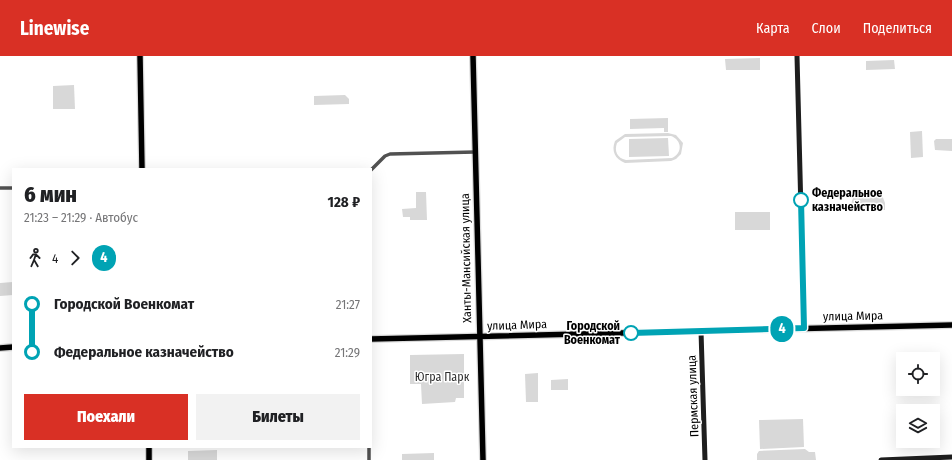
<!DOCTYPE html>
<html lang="ru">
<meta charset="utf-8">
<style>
:root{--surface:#fff;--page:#f2f2f2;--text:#202124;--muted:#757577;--accent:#d93025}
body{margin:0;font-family:"Fira Sans Condensed",sans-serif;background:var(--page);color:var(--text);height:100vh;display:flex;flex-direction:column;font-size:15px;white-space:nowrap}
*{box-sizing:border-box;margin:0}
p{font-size:13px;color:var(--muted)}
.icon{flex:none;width:22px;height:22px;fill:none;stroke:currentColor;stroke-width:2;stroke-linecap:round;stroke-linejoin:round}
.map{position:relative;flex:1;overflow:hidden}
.panel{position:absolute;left:12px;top:112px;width:360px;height:280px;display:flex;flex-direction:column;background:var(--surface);border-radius:0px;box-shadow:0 4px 16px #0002}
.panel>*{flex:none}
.badge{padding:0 8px;border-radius:13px;font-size:14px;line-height:26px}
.controls{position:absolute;left:896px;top:296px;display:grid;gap:8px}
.controls a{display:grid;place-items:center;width:44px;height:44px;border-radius:0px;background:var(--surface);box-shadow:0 4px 16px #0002;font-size:20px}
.map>.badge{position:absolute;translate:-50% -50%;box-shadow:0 0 0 2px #fff}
.legs{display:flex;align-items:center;gap:6px;height:44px;padding:0 12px;font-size:13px}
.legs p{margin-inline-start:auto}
.head{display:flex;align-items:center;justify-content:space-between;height:68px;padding:0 12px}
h1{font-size:22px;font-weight:800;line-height:30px}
.primary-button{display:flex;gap:8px;margin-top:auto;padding:8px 12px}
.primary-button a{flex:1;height:46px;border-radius:0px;background:var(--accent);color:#fff;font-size:16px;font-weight:800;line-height:46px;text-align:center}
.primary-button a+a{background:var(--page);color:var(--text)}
ul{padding:0 12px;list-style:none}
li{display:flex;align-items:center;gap:14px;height:48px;font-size:15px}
li i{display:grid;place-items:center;width:6px;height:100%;margin:0 5px;background:currentColor}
li i::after{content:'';width:10px;height:10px;margin:-5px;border:3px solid;border-radius:50%;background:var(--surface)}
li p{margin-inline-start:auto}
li:first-child i{background:linear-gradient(#0000 50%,currentColor 0)}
li:last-child i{background:linear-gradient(currentColor 50%,#0000 0)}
header{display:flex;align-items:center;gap:24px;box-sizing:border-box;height:56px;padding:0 20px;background:var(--accent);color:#fff}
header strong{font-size:19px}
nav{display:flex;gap:22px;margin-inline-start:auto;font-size:14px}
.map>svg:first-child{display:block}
</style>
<header>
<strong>Linewise</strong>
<nav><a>Карта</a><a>Слои</a><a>Поделиться</a></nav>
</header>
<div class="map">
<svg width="952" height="404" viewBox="0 0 952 404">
<rect width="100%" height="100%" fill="#fff"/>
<g fill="#d8d8d8" fill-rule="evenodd">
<path d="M760,2V14H726L725,3Z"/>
<path d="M894,4L895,13L866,14V5Z"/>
<path d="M74,29L75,53H53V30Z"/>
<path d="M345,39L349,43V48L314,49V40Z"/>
<path d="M668,62V76H664V72L630,73V63Z"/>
<path d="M922,75L923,101L911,102L910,76Z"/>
<path d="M668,77L676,79L683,87L681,98L676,103L671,105L625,107C615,103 611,95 615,85L625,78ZM671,80C682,84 683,97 672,102L626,104C617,102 614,95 617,87L625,81Z"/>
<path d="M668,82L669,100L629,101V83Z"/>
<path d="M936,83H952V95L935,94L934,85Z"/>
<path d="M416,136H426L427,164H410V161H403L402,153L416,152Z"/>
<path d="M854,139H882L885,147V154L851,155V148Z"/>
<rect x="735" y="156" width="35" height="18"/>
<path d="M13,226V239L0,240V227Z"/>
<path d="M464,298V342H456L455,346L422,348L421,328H410V299Z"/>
<path d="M538,317V346H526L525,318Z"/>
<path d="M568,323V334H551V324Z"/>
<path d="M803,363L804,391L760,393L759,364Z"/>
<path d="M805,393L809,396H815L816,404H757V398L759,395Z"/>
<path d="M217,394V404H188V395Z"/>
<path d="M434,397V404H402V398Z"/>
</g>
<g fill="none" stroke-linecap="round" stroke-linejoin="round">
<g stroke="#dbdbdb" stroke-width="8">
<g id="primary">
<path d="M140,0L142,113"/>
<path d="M473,0L483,404"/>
<path d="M371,283L952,269"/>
<path d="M0,292L13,291"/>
<path d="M149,391V404"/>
</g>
</g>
<g stroke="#515151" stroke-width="3.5">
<path d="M371,114L385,100L390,98L475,96"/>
<path d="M0,132H13"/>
<path d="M369,391V404"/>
</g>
<g stroke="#1e1e1e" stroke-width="5">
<path d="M797,0L804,273"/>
<path d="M701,275L705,404"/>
<path d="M881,404L952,401"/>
</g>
<use href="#primary" stroke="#000" stroke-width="5.5"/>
</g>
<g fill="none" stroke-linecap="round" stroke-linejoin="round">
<g stroke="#fff" stroke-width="9">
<path id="line-1" d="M631,277L804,272L801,144"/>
</g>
<use href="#line-1" stroke="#00a3b4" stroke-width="6"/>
</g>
<g fill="#fff" stroke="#00a3b4" stroke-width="2">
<circle cx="801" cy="144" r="7"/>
<circle cx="631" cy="277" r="7"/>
</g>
<g text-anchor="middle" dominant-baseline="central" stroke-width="3" stroke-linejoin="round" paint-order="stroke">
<g font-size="12" font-weight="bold" fill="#000" stroke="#fff" text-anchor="start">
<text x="812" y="137">Федеральное<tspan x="812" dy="14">казначейство</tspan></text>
<text x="620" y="270" text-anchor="end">Городской<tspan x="620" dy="14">Военкомат</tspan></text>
</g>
<g font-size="12" fill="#000" stroke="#fff">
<text transform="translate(466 202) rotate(-91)">Ханты-Мансийская улица</text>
<text transform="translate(853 260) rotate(-1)">улица Мира</text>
<text transform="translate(517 269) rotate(-2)">улица Мира</text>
<text transform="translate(693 340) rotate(-92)">Пермская улица</text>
</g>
<g font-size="12" fill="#2f2f2f" stroke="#fff">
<text x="442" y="321">Югра Парк</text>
</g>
</g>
</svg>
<div class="controls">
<a><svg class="icon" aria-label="locate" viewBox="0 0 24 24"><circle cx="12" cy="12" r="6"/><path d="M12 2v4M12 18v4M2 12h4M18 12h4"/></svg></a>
<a><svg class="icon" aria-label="layers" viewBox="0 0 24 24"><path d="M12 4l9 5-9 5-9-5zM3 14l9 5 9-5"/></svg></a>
</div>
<b class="badge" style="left:782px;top:273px;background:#00a3b4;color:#fff">4</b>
<section class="panel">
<div class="head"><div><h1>6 мин</h1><p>21:23 – 21:29 · Автобус</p></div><b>128 ₽</b></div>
<div class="legs"><svg class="icon" aria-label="walk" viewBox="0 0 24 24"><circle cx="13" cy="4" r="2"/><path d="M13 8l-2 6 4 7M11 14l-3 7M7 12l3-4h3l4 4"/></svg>4<svg class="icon" aria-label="forward" viewBox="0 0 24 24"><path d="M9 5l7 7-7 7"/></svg><b class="badge" style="background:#00a3b4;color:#fff">4</b></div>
<ul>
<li><i style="color:#00a3b4"></i><b>Городской Военкомат</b><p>21:27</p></li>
<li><i style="color:#00a3b4"></i><b>Федеральное казначейство</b><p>21:29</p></li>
</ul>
<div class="primary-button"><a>Поехали</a><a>Билеты</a></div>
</section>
</div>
